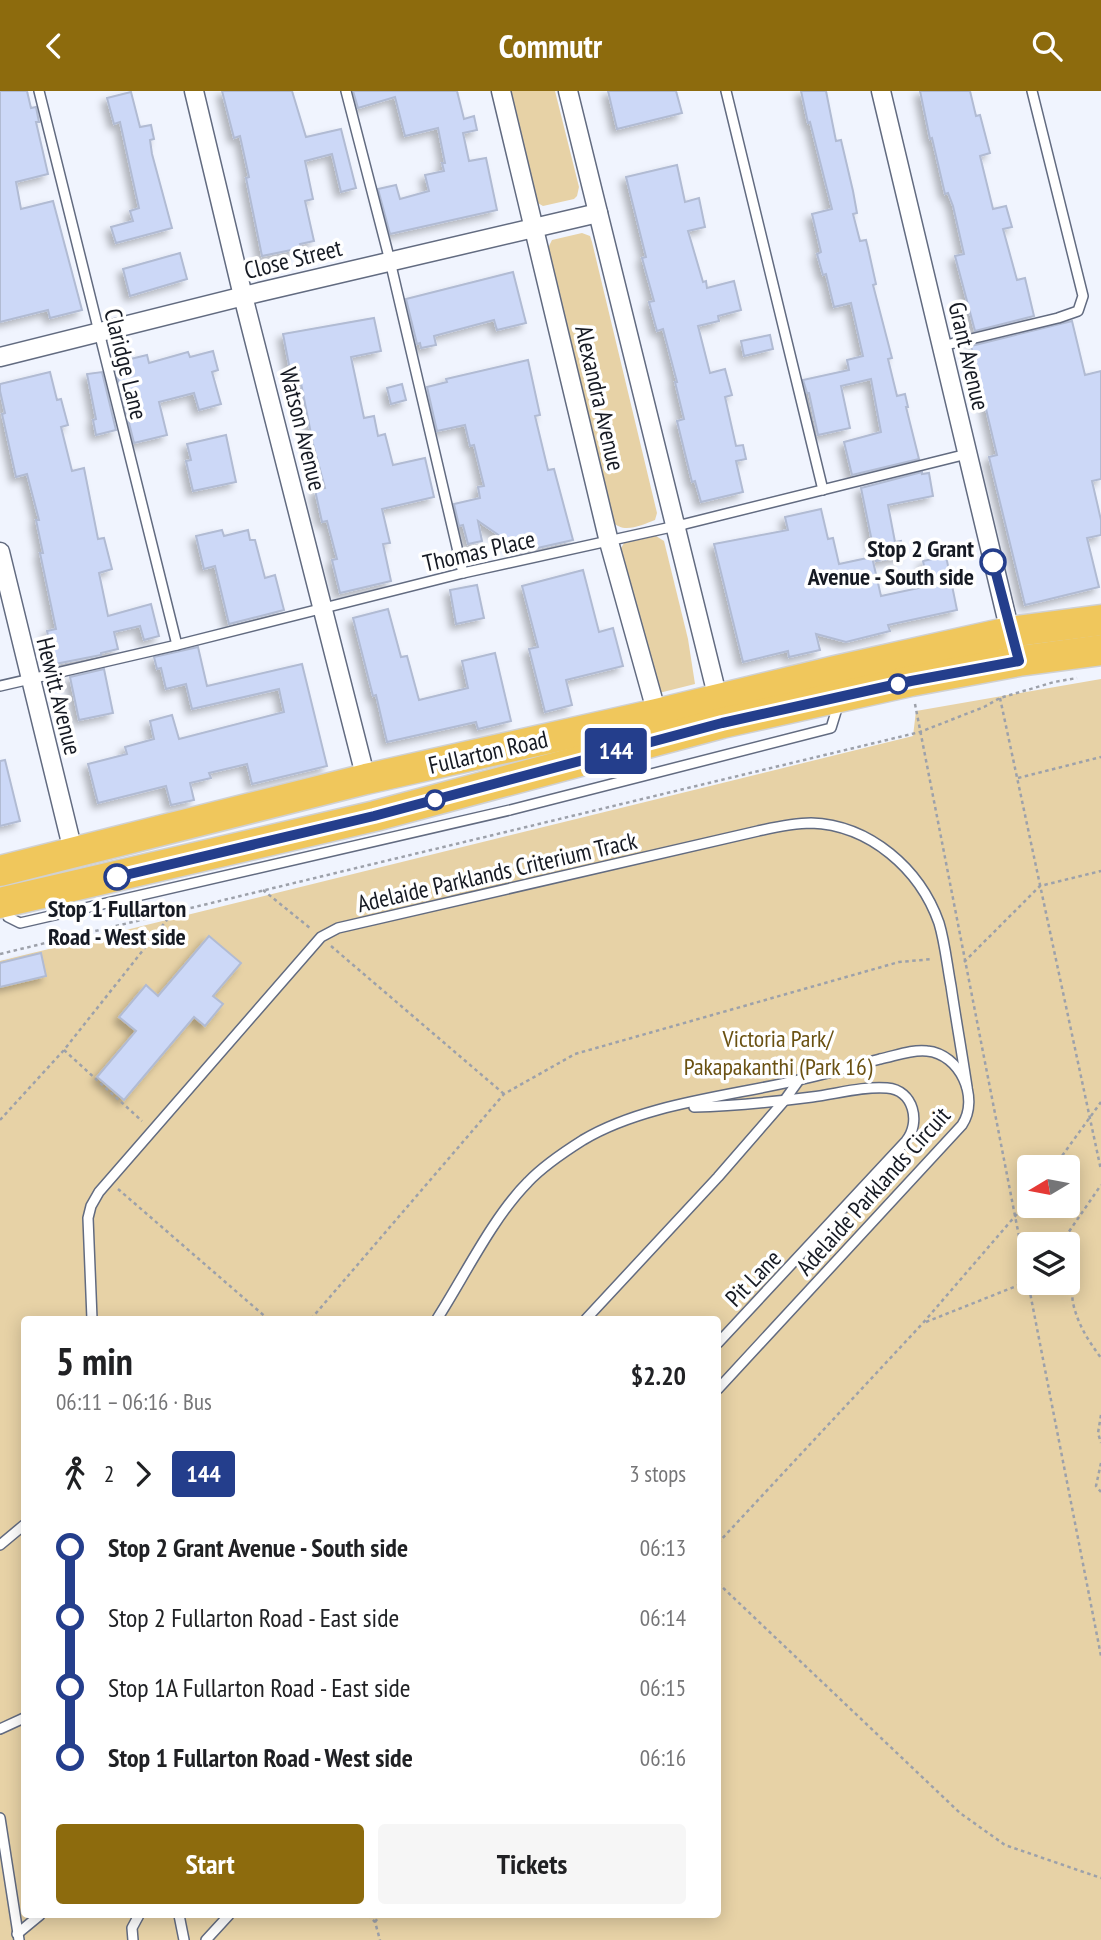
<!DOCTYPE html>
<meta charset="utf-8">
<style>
:root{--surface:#fff;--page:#f6f6f6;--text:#202124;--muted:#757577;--accent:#8d6b0d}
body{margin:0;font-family:"PT Sans Narrow",sans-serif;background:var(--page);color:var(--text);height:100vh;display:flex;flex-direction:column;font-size:26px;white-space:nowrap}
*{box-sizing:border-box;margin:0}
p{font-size:23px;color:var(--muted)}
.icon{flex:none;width:38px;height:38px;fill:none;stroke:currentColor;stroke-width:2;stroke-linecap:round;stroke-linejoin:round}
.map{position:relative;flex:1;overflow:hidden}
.sheet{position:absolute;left:21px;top:1225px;width:700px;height:602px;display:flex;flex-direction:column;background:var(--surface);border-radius:7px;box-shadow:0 4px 18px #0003}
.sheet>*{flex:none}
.badge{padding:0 14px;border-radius:5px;font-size:24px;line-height:46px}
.needle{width:46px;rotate:260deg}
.buttons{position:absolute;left:1017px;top:1064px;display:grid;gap:14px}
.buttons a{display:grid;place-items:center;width:63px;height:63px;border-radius:7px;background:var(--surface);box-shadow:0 4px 18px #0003;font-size:35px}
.map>.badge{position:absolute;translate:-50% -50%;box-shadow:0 0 0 4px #fff}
.legs{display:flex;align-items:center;gap:10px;height:77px;padding:0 35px;font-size:23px}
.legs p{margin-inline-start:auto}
.head{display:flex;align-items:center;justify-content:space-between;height:119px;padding:0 35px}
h1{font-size:38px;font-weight:700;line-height:52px}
.primary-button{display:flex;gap:14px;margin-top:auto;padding:14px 35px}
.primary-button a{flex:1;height:80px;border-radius:7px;background:var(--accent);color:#fff;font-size:28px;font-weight:700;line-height:80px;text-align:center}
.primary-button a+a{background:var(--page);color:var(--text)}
ul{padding:0 35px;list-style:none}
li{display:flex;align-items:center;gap:24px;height:70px;font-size:26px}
li i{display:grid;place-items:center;width:10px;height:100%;margin:0 9px;background:currentColor}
li i::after{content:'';width:18px;height:18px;margin:-9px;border:5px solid;border-radius:50%;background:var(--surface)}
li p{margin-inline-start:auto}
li:first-child i{background:linear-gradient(#0000 50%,currentColor 0)}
li:last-child i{background:linear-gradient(currentColor 50%,#0000 0)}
header{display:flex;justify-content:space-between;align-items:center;height:91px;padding:0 35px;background:var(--accent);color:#fff;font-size:32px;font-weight:700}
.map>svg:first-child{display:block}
</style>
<header><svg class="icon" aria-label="back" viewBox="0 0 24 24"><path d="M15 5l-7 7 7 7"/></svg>Commutr<svg class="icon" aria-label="search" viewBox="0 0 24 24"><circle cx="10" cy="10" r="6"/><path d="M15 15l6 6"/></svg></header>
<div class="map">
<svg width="1101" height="1849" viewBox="0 0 1101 1849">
<defs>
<filter id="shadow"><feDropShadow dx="-5" dy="5" stdDeviation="3.5" flood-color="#0004"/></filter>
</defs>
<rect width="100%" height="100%" fill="#f0f4fe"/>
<g fill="#e7d2a6" fill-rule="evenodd">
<path d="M508,0H555L579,96L577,105L574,108L543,115L536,111Z"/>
<path d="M582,142L590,145L592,151L657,422L655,429C642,434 623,443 613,431L547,159L552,149Z"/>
<path d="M656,445L664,450L688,548L695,593L659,602L620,459L624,452Z"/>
<path d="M1101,588V1849H0V870L913,645L916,620ZM1029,1076H1068V1115H1029ZM1029,1153H1068V1192H1029ZM24,1228H718V1824H24Z"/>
</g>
<g fill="#ccd8f7" stroke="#b1bbd3" stroke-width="2" filter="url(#shadow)">
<path d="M0,0H27L31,17L36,16L39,31H36L48,83L16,91L21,118L53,110L82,219L50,227L48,219L0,231Z"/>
<path d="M222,0H292L306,46L341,38L356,97L341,101L332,63L305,70L313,108L305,110L314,150L300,153L301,157L262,165L246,87L249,86L240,45L234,47Z"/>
<path d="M353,0H457L464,28L474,25L477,39L463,42L469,70L486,67L497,119L390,143L378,98L396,94L400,108L429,100L425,84L444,80L442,72H445L438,37L405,45L395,6L358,17Z"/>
<path d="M608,0H676L682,22L617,38Z"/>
<path d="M801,0H826L836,50L841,49L853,100L857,122L853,123L860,150L866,149L868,157L876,193L873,194L892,267L888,268L897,305L905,303L908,316H906L919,368L852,384L844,351L881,341L871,288L841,295L850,337L818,344L809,302H807L803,289L849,279L847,269L863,265L851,212L834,216L826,183L823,184L817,163L821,161L812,123L832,118L810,31L808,32Z"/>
<path d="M920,0H970L976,25L980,24L990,62L980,65L993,118L1006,115L1012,136L1003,138L1017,189L1025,187L1034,225L975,240L955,165L964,163L953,115L948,102L945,103L932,47L930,48Z"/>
<path d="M131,1L140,36L151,34L154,48L150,49L152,63L172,137L116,152L111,136L133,130L130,120L139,117L120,31L114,33L107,7Z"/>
<path d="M677,74L685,111L699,107L705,136L688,140L703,191L706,190L707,197L734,190L741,219L718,225L719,230L698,235L710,282L725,278L732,304L725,306L736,355L743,354L746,368L736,370L743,401L701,411L695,390L692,391L677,330L684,328L675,291H677L663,238L657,240L649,211L654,210L642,167L646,166L626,86Z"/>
<path d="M180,162L187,188L130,205L123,178Z"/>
<path d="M513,181L526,232L497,239L494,229L434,245L436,254L421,257L420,252L417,253L406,208Z"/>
<path d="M374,227L381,260L351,266L364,327L374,325L378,345L385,343L393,374L425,367L434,406L382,418L390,452L383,453L391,490L340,502L332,469L337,468L327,430L322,431L315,399L325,397L313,353L298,277L290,279L283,243Z"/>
<path d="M1072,230L1085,284L1101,280V388L1092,390L1101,429V444L1087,447L1099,496L1025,514L989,366L997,364L971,255Z"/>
<path d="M770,244L773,258L744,265L741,250Z"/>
<path d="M213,260L218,279L212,281L221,313L199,319L194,302L159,311L167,344L134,352L114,272L147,264L149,272L188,261L190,266Z"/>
<path d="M528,269L540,324L535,325L548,379L554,378L573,449L533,458L532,454L519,458L478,430L482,450L468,453L463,434L459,435L454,413L480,407L478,396L484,395L474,354L470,355L465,334L437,340L427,296L447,291L446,288Z"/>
<path d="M50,281L57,309L61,308L68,334L61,336L72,380L84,377L98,448L104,447L112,478L99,482L108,525L151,513L159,545L144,549L140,535L114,541L118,558L101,562V564L55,573L47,540L56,538L40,462H43L36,429H39L27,383L16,386L2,323L5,322L0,300V293Z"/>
<path d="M102,281L116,339L96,344L93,329L96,328L87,283Z"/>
<path d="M402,293L406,309L391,313L387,297Z"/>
<path d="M226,344L236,391L193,400L186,370L191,369L187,353Z"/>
<path d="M922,381V383L929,382L933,405L888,414L895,451L901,450L904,465L876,470L861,397Z"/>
<path d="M821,418L828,448L833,447L839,473L872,466L881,505L928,495L923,470L946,465L957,519L888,534L890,540L846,551L816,543L820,559L789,566L788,560L743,571L714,453L788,439L785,426Z"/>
<path d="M222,439L224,445L248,439L250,449H255L265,487L275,484L284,519L229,533L215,475L204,478L196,445Z"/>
<path d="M583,479L599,541L613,537L623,575L566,589L572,614L545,621L529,558L538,556L522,495Z"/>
<path d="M477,494L484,527L456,533L450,499Z"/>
<path d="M388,518L401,566L407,565L419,609L468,597L462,570L495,562L511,630L478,638L476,631L387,651L376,604L373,605L353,527Z"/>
<path d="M198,556L207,595L302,573L327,675L252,693L247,673L209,682L211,687L190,692L194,709L171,714L166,695L98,712L88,673L127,663L125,656L154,648L150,630L172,624L179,648L284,621L279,598L192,618L186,593L166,598L161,577L157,578L154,566Z"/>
<path d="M104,578L113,622L79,629L70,586Z"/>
<path d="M5,669L20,730L0,735V670Z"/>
<path d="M209,845L241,872L213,905L223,913L205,935L194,926L124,1009L97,986L136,940L119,926L146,894L158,905Z"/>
<path d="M41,862L46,885L0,896V872Z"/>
</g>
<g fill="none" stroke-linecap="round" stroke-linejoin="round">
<g stroke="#626b80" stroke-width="12">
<g id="service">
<path d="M39,0L177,554"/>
<path d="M346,0L390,170L463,482"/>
<path d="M726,0L823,399"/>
<path d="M942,255L1058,227L1078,220L1083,205L1032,0"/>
<path d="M0,595L177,554L463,482L685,433L967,363"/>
<path d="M6,816L8,826L20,832L510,719L831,637L839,611"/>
<path d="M694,1016C733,1015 773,1011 812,1006C836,1003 863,995 887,997C914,999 921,1032 906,1050L718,1252"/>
<path d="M92,1228L88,1127L91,1115L99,1101L321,846L338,837L758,740C776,736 793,732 811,732C870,734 920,778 939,832C945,852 947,874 951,895C956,929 962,962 967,996"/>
<path d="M437,1228C464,1186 493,1126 528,1091C543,1075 564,1061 583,1049C645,1012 733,1005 803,988C829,982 854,975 880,968C895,965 912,958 927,960C960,963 980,1007 962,1034L718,1298"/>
<path d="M586,1228L718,1086L784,1010L799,989"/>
<path d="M0,1454L24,1434"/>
<path d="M0,1638L24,1627"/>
<path d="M0,1727L19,1849"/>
<path d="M179,1824L184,1849"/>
<path d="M17,1843L40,1824"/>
<path d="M133,1849L132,1837L139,1824"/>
<path d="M206,1849L229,1824"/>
</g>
</g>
<g stroke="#626b80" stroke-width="21">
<g id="minor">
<path d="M194,0L243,205L366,688"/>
<path d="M501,0L609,451L657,623"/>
<path d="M568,0L718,608"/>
<path d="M881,0L1010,541"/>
<path d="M0,266L260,201L598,122"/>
<path d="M0,461L73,760"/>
</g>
</g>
<g stroke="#d0d1d3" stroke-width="33">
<g id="trunk">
<path d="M0,780L366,688L657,623L835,580L1010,541L1101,529"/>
<path d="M0,812L375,725L722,632L911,590L1019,570L1101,559"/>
</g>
</g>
<g stroke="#9da1aa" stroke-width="2.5" stroke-dasharray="3.5 3.5" stroke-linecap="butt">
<path d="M1000,607L1101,1079"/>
<path d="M915,613L1101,1565"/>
<path d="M1018,687L1101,666"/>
<path d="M263,799L310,837"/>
<path d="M331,855L504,1003"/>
<path d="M0,863L920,641L984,616L1000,607L1054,591L1077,587"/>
<path d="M964,871L1040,795L1101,780"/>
<path d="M64,959L142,1030"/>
<path d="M0,1029L64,959L174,820"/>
<path d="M1054,1076L1101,1011"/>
<path d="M118,1098L268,1228"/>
<path d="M1063,1153L1068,1142L1101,1094"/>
<path d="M1068,1179C1074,1189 1071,1200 1073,1212C1078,1234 1088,1249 1101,1267"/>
<path d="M311,1228L504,1003L575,963L899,871L933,868"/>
<path d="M926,1231L1029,1190"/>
<path d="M1101,1324L1098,1342L1101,1352"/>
<path d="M1101,1372L1096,1395L1101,1401"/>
<path d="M718,1452L923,1232L1029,1109"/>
<path d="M718,1492L960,1722L1005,1754L1101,1787"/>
<path d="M368,1824L375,1831L380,1849"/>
<path d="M375,1831L380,1824"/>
</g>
<use href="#service" stroke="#fff" stroke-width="9"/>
<use href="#minor" stroke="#fff" stroke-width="18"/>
<use href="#trunk" stroke="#f0c75c" stroke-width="30"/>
</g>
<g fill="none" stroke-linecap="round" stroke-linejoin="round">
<g stroke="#fff" stroke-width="16">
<path id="line-1" d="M117,786L374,725L722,632L911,590L1019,570L993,471"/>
</g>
<use href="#line-1" stroke="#243e8c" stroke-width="10"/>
</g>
<g fill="#fff" stroke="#243e8c" stroke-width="3.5">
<circle cx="993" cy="471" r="12"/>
<circle cx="898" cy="593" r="9"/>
<circle cx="435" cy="709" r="9"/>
<circle cx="117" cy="786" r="12"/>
</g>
<g text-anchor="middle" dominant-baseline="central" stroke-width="7" stroke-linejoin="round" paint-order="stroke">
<g font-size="24" fill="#161a23" stroke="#fff">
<text transform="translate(293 168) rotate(-14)">Close Street</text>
<text transform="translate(969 265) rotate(77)">Grant Avenue</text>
<text transform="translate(126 273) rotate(76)">Claridge Lane</text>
<text transform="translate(600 307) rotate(77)">Alexandra Avenue</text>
<text transform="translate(303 338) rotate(76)">Watson Avenue</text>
<text transform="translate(479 460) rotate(-13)">Thomas Place</text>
<text transform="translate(59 605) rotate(76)">Hewitt Avenue</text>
<text transform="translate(488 661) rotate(-13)">Fullarton Road</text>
<text transform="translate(497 781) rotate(-13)">Adelaide Parklands Criterium Track</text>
<text transform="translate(873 1100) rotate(-48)">Adelaide Parklands Circuit</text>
<text transform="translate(753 1187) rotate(-46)">Pit Lane</text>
</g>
<g font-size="24" font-weight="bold" fill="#161a23" stroke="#fff" text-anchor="end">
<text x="974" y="457">Stop 2 Grant<tspan x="974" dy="28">Avenue - South side</tspan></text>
<text x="117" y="817" text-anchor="middle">Stop 1 Fullarton<tspan x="117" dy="28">Road - West side</tspan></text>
</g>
<g font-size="24" fill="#6a5112" stroke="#fff">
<text x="778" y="947">Victoria Park/<tspan x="778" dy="28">Pakapakanthi (Park 16)</tspan></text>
</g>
</g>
</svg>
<div class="buttons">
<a><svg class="needle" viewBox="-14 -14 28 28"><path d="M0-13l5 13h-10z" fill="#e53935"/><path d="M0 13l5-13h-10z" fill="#757577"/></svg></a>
<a><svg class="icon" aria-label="layers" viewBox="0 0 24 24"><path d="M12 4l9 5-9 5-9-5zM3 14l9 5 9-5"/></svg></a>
</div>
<b class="badge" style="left:616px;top:660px;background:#243e8c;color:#fff">144</b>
<section class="sheet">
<div class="head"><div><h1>5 min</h1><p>06:11 – 06:16 · Bus</p></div><b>$2.20</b></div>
<div class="legs"><svg class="icon" aria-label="walk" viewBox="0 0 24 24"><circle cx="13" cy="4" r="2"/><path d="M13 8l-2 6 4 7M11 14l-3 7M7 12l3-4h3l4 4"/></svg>2<svg class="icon" aria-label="forward" viewBox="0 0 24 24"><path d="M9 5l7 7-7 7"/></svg><b class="badge" style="background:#243e8c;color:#fff">144</b><p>3 stops</p></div>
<ul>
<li><i style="color:#243e8c"></i><b>Stop 2 Grant Avenue - South side</b><p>06:13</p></li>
<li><i style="color:#243e8c"></i><span>Stop 2 Fullarton Road - East side</span><p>06:14</p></li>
<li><i style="color:#243e8c"></i><span>Stop 1A Fullarton Road - East side</span><p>06:15</p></li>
<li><i style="color:#243e8c"></i><b>Stop 1 Fullarton Road - West side</b><p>06:16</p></li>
</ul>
<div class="primary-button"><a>Start</a><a>Tickets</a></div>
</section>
</div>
